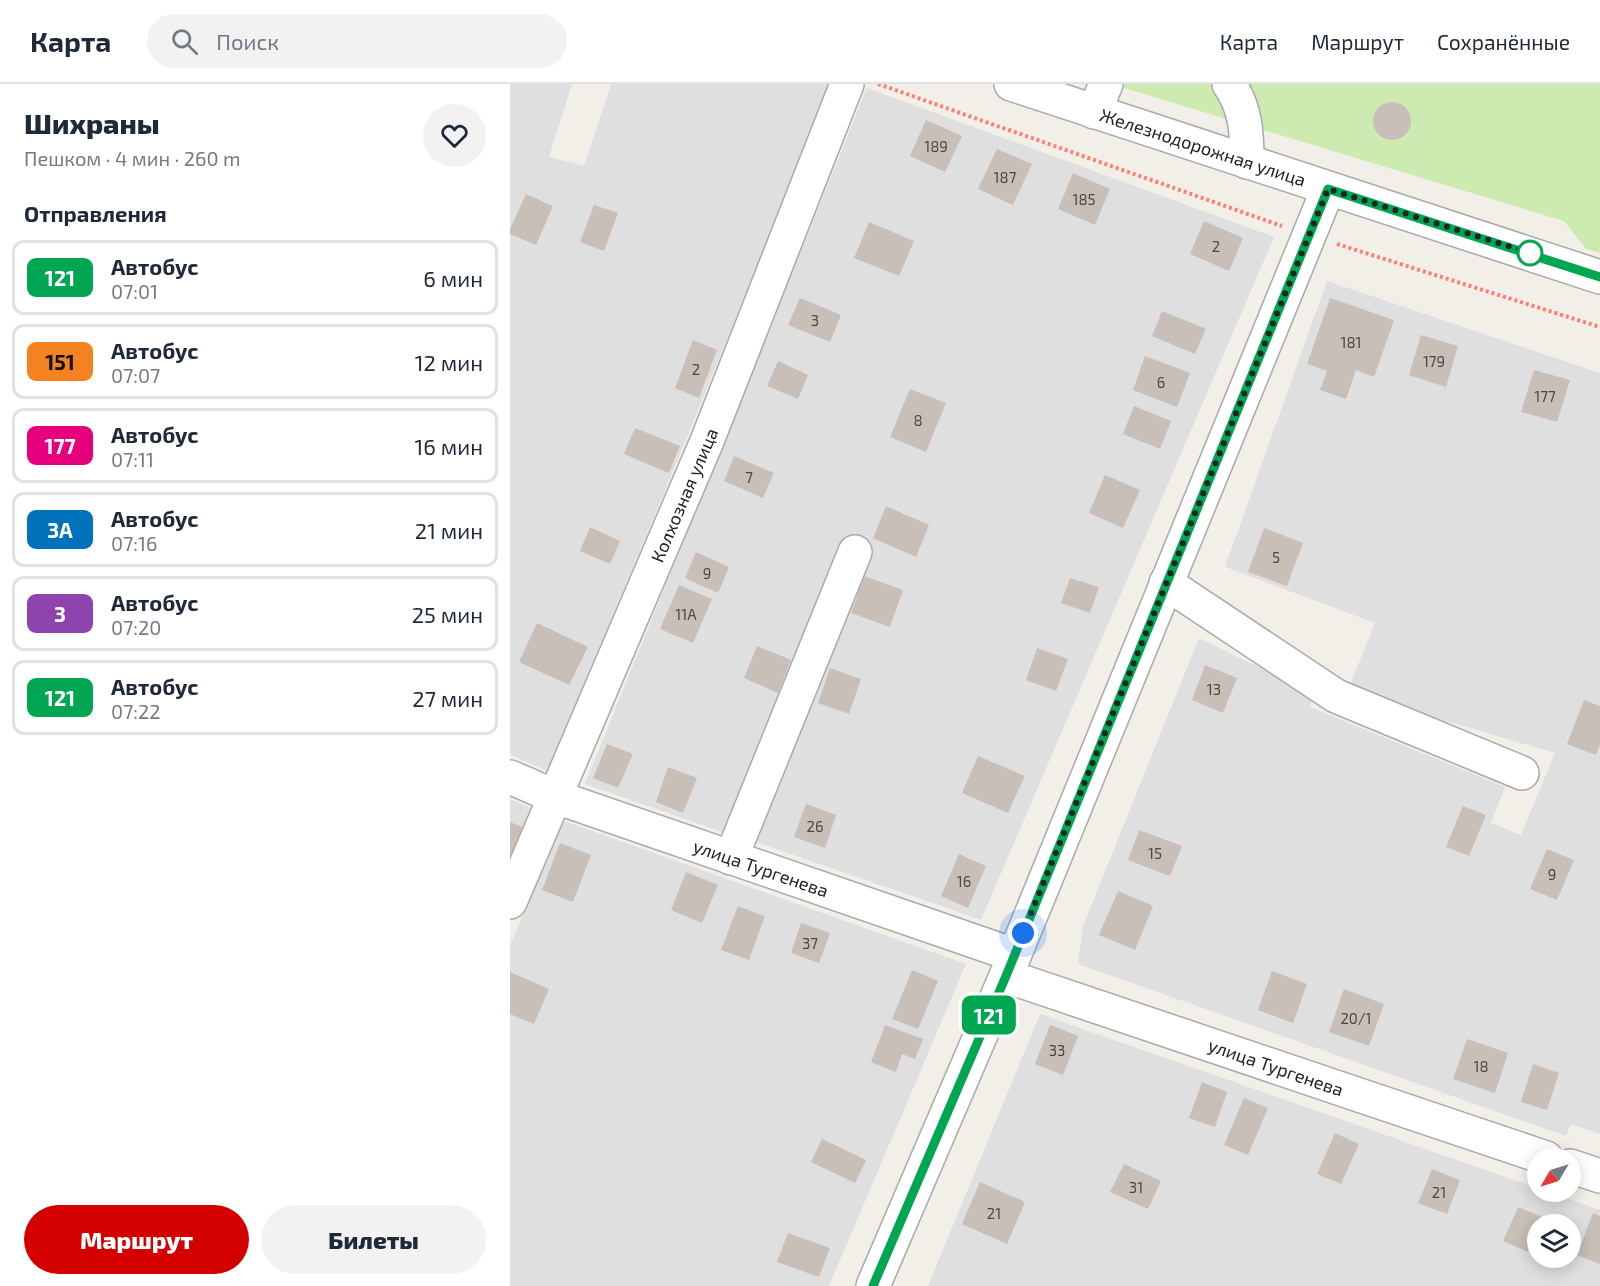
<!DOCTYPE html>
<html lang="ru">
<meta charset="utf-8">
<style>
:root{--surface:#fff;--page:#f2f2f3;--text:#1f2937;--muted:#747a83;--line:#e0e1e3;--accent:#d40000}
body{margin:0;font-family:"Exo 2",sans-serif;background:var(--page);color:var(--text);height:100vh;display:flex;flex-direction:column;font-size:22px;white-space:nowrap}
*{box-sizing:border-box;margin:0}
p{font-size:20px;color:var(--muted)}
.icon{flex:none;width:33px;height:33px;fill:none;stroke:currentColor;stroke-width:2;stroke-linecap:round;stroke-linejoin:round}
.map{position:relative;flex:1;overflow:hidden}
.panel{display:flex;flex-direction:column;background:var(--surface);width:510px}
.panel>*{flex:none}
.badge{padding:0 12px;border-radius:9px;font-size:21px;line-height:39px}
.needle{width:39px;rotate:232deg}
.buttons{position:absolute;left:1017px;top:1064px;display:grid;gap:12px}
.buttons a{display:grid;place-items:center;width:54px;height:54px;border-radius:50%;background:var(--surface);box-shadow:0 3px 15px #0003;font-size:30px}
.you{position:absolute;width:30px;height:30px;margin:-15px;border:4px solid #fff;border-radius:50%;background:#1a73e8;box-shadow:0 0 0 9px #1a73e833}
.map>.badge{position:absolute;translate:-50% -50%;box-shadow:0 0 0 3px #fff}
h2{padding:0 24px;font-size:22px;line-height:54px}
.round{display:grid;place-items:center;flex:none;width:63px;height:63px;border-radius:32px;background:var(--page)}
.summary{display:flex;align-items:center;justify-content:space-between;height:102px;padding:0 24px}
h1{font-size:28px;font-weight:800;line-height:45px}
.primary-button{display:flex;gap:12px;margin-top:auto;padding:12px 24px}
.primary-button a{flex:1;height:69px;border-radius:36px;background:var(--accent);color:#fff;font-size:24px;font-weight:800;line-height:69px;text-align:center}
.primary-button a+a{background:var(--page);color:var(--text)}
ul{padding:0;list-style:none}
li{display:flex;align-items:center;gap:18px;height:75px;margin:0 12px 9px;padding:0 12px;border:3px solid var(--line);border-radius:12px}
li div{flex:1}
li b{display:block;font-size:22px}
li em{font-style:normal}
li .badge{min-width:66px;font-weight:700;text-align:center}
header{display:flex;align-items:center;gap:36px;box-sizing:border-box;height:84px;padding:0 30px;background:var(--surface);border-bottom:2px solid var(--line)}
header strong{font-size:28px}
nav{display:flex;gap:33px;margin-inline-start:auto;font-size:21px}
.search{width:420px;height:54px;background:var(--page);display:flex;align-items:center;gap:15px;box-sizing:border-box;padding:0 21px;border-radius:33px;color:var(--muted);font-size:22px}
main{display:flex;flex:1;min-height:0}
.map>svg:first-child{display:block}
</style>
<header>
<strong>Карта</strong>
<div class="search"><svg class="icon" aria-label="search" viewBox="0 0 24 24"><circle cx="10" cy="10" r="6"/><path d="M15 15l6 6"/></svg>Поиск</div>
<nav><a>Карта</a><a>Маршрут</a><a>Сохранённые</a></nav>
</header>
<main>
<section class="panel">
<div class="summary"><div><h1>Шихраны</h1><p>Пешком · 4 мин · 260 m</p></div><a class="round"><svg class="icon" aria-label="heart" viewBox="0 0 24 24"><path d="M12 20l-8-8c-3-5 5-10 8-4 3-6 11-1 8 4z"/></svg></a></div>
<h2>Отправления</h2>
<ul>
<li><span class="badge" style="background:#00a651;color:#fff">121</span><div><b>Автобус</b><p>07:01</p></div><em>6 мин</em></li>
<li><span class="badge" style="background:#f58220;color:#111">151</span><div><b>Автобус</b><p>07:07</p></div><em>12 мин</em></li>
<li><span class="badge" style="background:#e6007e;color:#fff">177</span><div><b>Автобус</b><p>07:11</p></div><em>16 мин</em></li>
<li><span class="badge" style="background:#0072bc;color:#fff">3А</span><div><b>Автобус</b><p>07:16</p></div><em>21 мин</em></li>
<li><span class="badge" style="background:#8e44ad;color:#fff">3</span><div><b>Автобус</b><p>07:20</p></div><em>25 мин</em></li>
<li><span class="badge" style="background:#00a651;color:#fff">121</span><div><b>Автобус</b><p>07:22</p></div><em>27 мин</em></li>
</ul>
<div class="primary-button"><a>Маршрут</a><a>Билеты</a></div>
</section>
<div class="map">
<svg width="1090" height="1202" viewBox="0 0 1090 1202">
<rect width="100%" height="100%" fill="#f2efe9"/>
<g fill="#e0dfdf" fill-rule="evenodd">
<path d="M0,0H62L39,73L74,82L101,0H322L152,414L37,687L0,670Z"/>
<path d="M357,4L764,153L471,836L243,757L361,460L337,451L215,749L75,700Z"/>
<path d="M817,197L1090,289V1050L1061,1040L1056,1052L568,880L573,842L689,554L804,610L800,623L995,703L981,739L1011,751L1045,669L937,637L934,645L838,606L865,539L715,483Z"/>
<path d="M0,715L27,727L0,787Z"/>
<path d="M54,737L456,880L319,1202H0V861Z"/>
<path d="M530,930L1027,1104L1028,1107H1035L1090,1126V1202H418ZM1028,1140H1060V1173H1028Z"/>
</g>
<path fill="#cdebb0" d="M601,0H1090V169L1076,165L1054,137Z"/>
<g fill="#c7bfb8">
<circle cx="882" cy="37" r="19"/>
<path d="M416,36L452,52L435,88L400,72Z"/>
<path d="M487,65L522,80L503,121L468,105Z"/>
<path d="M563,89L600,105L585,141L548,125Z"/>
<path d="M16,110L43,122L26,161L0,150V145Z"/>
<path d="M84,121L108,129L94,167L70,158Z"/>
<path d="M694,137L733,154L719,187L680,170Z"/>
<path d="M359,138L404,157L389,192L344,174Z"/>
<path d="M290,214L331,231L320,258L278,241Z"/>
<path d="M820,214L884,236L864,293L846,286L836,315L810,306L817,287L797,280Z"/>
<path d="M652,227L696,245L685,270L642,252Z"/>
<path d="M911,251L948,262L936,303L899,291Z"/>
<path d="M183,256L207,266L189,314L165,304Z"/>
<path d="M635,272L680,289L667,323L623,306Z"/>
<path d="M268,277L298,291L288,315L257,302Z"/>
<path d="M1024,286L1060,296L1047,338L1011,328Z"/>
<path d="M400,305L436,319L416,368L380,353Z"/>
<path d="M624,322L661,337L650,365L613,350Z"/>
<path d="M125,344L170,362L159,389L114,370Z"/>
<path d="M224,372L264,389L253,414L214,397Z"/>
<path d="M595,391L630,406L613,444L579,429Z"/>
<path d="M376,422L419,441L406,473L363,454Z"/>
<path d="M80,443L110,457L100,480L70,467Z"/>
<path d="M754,444L793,459L777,502L738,488Z"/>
<path d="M186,468L219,483L208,509L175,494Z"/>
<path d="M354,492L393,506L380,543L341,529Z"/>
<path d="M560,494L589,503L580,529L551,519Z"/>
<path d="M169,501L202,515L183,559L150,545Z"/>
<path d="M27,539L78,563L59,601L9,578Z"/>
<path d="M247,562L281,576L268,609L234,594Z"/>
<path d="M527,564L558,575L546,607L516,596Z"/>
<path d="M695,581L727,594L713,629L682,616Z"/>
<path d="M320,584L351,595L339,630L308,619Z"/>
<path d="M1074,616L1090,622V660L1086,671L1057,660Z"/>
<path d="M97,660L123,670L108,704L83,694Z"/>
<path d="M468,672L515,692L498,729L452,709Z"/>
<path d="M158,683L187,694L173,729L146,718Z"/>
<path d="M296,720L326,731L315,764L284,753Z"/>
<path d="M953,722L976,731L959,772L936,763Z"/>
<path d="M0,738L15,744L0,778Z"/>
<path d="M629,746L672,762L660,792L618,776Z"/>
<path d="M50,759L81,771L63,818L32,806Z"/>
<path d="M1037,765L1064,776L1047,816L1020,805Z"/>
<path d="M449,770L476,782L458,824L431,812Z"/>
<path d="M176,788L208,801L192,839L161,826Z"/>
<path d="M608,807L643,822L625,866L589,851Z"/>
<path d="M228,822L255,832L239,876L211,866Z"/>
<path d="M291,839L320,849L309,879L281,869Z"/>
<path d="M402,886L428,897L408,945L382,935Z"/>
<path d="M762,887L797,900L783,939L748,926Z"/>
<path d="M0,888L39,905L24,940L0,930Z"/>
<path d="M834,905L874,920L859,962L819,948Z"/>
<path d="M375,941L413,955L405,975L392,970L386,988L361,978Z"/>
<path d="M540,941L568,952L553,991L525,980Z"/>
<path d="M957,955L998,969L985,1009L943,995Z"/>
<path d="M1023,980L1049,989L1037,1026L1011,1018Z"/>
<path d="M692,998L717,1008L705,1043L679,1034Z"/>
<path d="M734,1014L758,1024L738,1071L714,1061Z"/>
<path d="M825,1049L849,1060L831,1100L807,1090Z"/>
<path d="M312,1055L356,1076L345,1099L301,1078Z"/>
<path d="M614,1080L651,1097L638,1125L600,1108Z"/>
<path d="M922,1085L950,1096L937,1130L908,1119Z"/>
<path d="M470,1098L515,1118L497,1160L452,1140Z"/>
<path d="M1008,1123L1032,1133L1030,1140H1028V1145L1018,1168L993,1157Z"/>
<path d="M1083,1129L1090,1132V1180L1067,1171Z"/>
<path d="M278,1149L320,1164L309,1193L267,1178Z"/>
</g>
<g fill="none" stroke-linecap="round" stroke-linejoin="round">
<g stroke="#a9a9a9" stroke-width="36">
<g id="minor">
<path d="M501,0L1090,193"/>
<path d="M719,0C736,24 737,50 737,78"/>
<path d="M584,28L596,0"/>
<path d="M656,499L826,612L1012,689"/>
<path d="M0,693L46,713L504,871"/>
<path d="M221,774L345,468"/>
<path d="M0,818L197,357L337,0"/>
<path d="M496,892L1036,1074"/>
<path d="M1060,1082L1090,1092"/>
<path d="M363,1202L496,892L818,105"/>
</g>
</g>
<g stroke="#fa8072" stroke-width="4" stroke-dasharray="3 3" stroke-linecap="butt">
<path d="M368,0L772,142"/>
<path d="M827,160L1090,243"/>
</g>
<use href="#minor" stroke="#fff" stroke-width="33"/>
</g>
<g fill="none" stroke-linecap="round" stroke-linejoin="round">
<g stroke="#fff" stroke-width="14">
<path id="line" d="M363,1202L496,892L818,105L1090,193"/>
</g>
<use href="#line" stroke="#00a651" stroke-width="9"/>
<path stroke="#222" stroke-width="6" stroke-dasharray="0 10.8" d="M513,849L818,105L1020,169"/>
</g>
<circle fill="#fff" stroke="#00a651" stroke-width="3" cx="1020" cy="169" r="12"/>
<g text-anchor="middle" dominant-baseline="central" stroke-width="5" stroke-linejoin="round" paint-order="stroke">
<g font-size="15" fill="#4b4948">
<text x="426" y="62">189</text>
<text x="495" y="93">187</text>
<text x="574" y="115">185</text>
<text x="706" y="162">2</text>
<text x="305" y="236">3</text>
<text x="841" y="258">181</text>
<text x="924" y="277">179</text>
<text x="186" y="285">2</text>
<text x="651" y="298">6</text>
<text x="1035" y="312">177</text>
<text x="408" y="336">8</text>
<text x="239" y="393">7</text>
<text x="766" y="473">5</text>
<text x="197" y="489">9</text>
<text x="176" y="530">11А</text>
<text x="704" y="605">13</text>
<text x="305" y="742">26</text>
<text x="645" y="769">15</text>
<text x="1042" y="790">9</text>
<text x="454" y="797">16</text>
<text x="300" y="859">37</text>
<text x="846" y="934">20/1</text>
<text x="547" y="966">33</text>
<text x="971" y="982">18</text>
<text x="626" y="1103">31</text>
<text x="929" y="1108">21</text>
<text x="484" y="1129">21</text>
</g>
<g font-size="18" fill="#222" stroke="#fff">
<text transform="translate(693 63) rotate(18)">Железнодорожная улица</text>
<text transform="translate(174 411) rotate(-67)">Колхозная улица</text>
<text transform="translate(251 784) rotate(19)">улица Тургенева</text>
<text transform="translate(766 983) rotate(19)">улица Тургенева</text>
</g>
</g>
</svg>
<div class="buttons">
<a><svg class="needle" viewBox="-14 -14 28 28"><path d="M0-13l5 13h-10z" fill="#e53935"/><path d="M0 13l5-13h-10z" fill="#747a83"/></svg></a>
<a><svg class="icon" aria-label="layers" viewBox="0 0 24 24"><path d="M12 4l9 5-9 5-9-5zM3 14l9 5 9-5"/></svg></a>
</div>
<div class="you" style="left:513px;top:849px"></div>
<b class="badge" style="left:479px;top:931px;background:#00a651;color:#fff">121</b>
</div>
</main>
